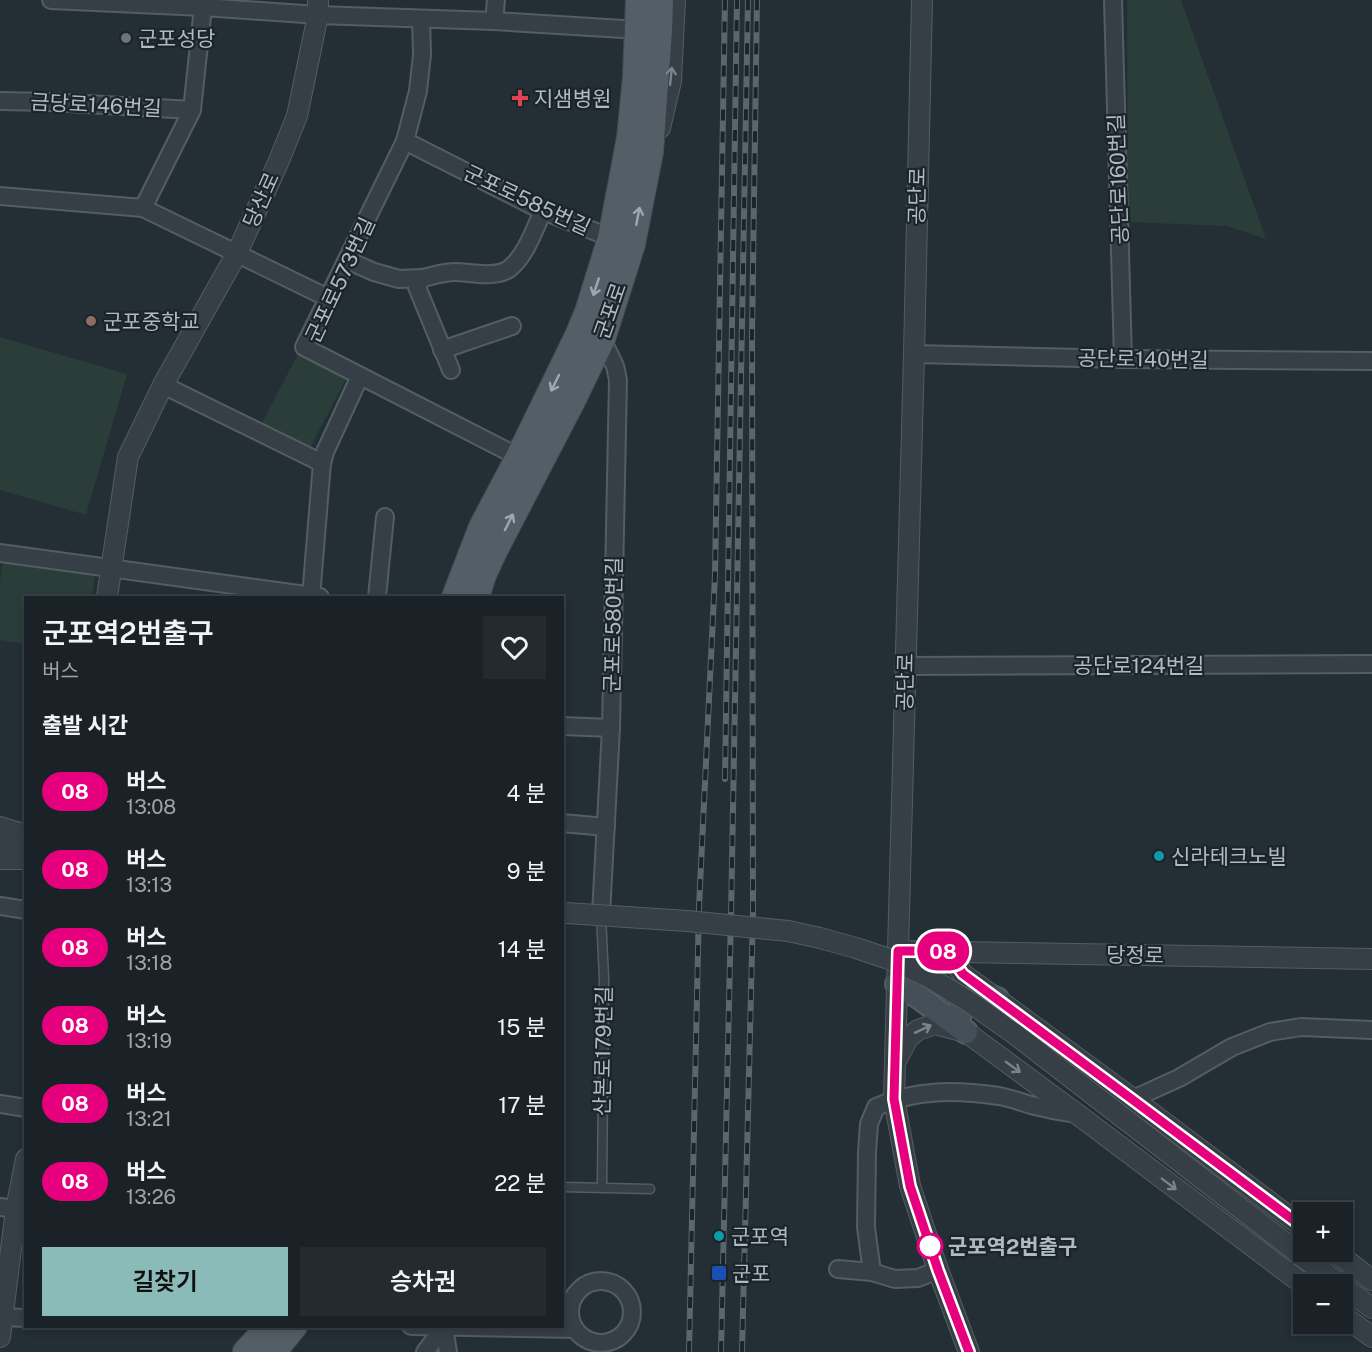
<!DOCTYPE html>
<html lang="ko">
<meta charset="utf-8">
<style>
:root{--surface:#1a2228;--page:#232a30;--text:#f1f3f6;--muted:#9fa4a8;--line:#383f45;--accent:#8bbbb9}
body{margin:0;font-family:"Public Sans","Noto Sans KR",sans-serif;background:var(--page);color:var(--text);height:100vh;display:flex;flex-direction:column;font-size:22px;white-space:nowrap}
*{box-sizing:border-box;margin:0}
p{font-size:20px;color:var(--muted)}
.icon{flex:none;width:33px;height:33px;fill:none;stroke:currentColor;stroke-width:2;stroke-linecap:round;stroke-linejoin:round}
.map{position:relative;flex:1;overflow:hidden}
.side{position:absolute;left:24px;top:596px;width:540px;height:732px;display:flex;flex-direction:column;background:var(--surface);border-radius:0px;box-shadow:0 3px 9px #0003,0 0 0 2px var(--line)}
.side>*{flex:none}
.badge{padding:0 12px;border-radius:20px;font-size:21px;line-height:39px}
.tools{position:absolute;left:1293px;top:1202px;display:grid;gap:12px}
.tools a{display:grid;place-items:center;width:60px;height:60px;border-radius:0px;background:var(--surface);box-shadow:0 3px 9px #0003,0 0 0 2px var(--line);font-size:30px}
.map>.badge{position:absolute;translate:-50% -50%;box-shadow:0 0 0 3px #fff}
h2{padding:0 18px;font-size:22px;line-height:54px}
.round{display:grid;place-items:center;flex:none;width:63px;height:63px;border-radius:0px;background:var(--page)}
.overview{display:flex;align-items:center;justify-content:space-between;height:102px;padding:0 18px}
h1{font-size:28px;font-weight:600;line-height:45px}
.action{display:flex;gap:12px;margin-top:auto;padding:12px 18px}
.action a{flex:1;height:69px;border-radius:0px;background:var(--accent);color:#111;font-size:24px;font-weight:600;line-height:69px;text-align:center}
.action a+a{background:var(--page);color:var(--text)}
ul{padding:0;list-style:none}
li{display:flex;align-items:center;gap:18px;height:78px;padding:0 18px}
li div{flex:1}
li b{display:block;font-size:22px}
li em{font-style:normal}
li .badge{min-width:66px;font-weight:700;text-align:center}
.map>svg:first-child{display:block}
</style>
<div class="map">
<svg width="1372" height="1352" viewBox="0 0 1372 1352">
<rect width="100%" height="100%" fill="#232e35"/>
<g fill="#2a3d39">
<path d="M1127,0H1181L1266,239L1227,226L1128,222Z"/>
<path d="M0,337L127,374L86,515L0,490Z"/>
<path d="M300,350L344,373L346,379L308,452L260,427Z"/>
<path d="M3,561L95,575L92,597H26L25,644L0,640V582Z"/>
</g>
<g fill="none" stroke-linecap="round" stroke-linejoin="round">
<g stroke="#535d63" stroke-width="11">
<g id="service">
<path d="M601,916L604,978L602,1188"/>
<path d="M562,1187L650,1189"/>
</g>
</g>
<g stroke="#535d63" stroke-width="20">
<g id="minor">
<path d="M51,0L203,7L318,15L494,21L639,30"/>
<path d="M1113,0L1123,359"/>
<path d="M421,19L422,55L418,91L405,141L304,347L519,457"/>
<path d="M494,21L496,0"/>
<path d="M0,101L51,102L192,110"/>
<path d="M405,141L543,211L619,241"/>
<path d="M0,196L143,208L328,298"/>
<path d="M143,208L192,110L203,7L202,0"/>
<path d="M347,260L374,272L399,279L422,278"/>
<path d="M442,350L512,326"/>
<path d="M914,354L1123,359L1372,361"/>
<path d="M451,370L417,287L422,278C432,276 444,272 455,272C470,272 497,279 510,268C526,255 534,230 543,211"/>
<path d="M163,385L322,463"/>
<path d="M0,553L320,597"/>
<path d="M311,597L322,463L325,452L360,376"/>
<path d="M377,597L385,517"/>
<path d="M905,666L1372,664"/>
<path d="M562,726L611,728"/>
<path d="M562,823L606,827"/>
<path d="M0,906L26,910"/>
<path d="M601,914L611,728L618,380L615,366L602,339"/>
<path d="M1133,1099L1179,1078L1232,1047L1270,1032L1301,1027L1372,1030"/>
<path d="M0,1104L26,1108"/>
<path d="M0,1207L16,1209"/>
<path d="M838,1269L872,1272"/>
<path d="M938,1270L918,1278L895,1279L872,1272L866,1227L867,1152L869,1124L876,1107C916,1089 956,1090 999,1096C1010,1098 1021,1102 1031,1105C1046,1109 1061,1112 1077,1114"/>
<circle cx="601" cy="1312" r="31"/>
<path d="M0,1317L26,1318"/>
<path d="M411,1326L575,1329"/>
<path d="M444,1327L448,1352"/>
<path d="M425,1352L444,1327"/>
</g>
</g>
<g stroke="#535d63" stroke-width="22">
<g id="tertiary">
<path d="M922,0L914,354L894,1099L910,1186L938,1270L969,1352"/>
<path d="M660,128L671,81L675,0"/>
<path d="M107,597L128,457L163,385L237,253L278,163L297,116L318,15V0"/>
<path d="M0,827L26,835"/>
<path d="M0,843L26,846"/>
<path d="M0,859H26"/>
<path d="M898,951L1372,959"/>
<path d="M950,951L955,963L963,974L1133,1099L1304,1228"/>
<path d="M896,1061L908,1038L918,1030L935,1024L966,1032L1077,1114L1304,1285"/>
<path d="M1334,1251L1372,1280"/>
<path d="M1306,1259L1340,1284"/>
<path d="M1342,1286L1372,1308"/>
<path d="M1342,1315L1372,1337"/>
<path d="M0,1337L16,1209L26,1159"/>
</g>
</g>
<g stroke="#535d63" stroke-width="26">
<g id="secondary">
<path d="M897,984L920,998L966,1032"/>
<path d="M959,1018L962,1003C973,990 983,993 997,999"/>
</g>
</g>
<g stroke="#424b52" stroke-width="28">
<g id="primary">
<path d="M455,597L482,527L519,457L578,336L588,312L611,238L630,138L636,77L639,0"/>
<path d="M476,597L483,575L495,549L572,401L602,339L632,244L650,152L659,31L660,0"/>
<path d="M246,1352L270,1326"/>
<path d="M273,1352L294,1326"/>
</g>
</g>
<use href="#service" stroke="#363f46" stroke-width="8"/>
<use href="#minor" stroke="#363f46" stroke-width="16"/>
<use href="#tertiary" stroke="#363f46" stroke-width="20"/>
<use href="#secondary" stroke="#444f58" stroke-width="22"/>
<use href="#primary" stroke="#545e66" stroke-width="26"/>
<g stroke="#5a666e" stroke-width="6">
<g id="rail">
<path d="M725,779L737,0"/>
<path d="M689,1352L699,907L715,575L725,0"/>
<path d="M721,1352L731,916L748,0"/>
<path d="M742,1352L753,913L752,334L757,0"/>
</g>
</g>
<use href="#rail" stroke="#1b242a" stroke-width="4" stroke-dasharray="11" stroke-linecap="butt"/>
<g stroke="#535d63" stroke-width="22" stroke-linecap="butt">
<path id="tertiary-bridge" d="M566,913L687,921L788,931L820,938L856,948L889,959L927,976L971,1003L1016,1035L1306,1259"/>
</g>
<use href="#tertiary-bridge" stroke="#363f46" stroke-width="20"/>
</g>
<defs><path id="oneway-shaft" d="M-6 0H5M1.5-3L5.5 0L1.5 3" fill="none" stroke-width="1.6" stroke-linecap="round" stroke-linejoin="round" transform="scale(1.5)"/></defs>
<g stroke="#79838a">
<use href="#oneway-shaft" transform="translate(671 76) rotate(-84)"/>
<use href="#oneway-shaft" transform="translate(923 1029) rotate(-25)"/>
<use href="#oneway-shaft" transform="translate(1013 1067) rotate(36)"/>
<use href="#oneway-shaft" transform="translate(1169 1184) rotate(37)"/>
</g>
<g stroke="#9ea8b0">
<use href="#oneway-shaft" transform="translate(638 216) rotate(-79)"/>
<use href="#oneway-shaft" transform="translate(596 287) rotate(108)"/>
<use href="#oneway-shaft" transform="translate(555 383) rotate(116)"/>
<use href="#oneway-shaft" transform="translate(509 522) rotate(-63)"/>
</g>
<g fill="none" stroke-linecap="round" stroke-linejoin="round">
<g stroke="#fff" stroke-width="14">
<path id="line" d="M969,1352L938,1270L910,1186L894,1099L898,951H950L955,963L963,974L1133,1100L1304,1228"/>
</g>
<use href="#line" stroke="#e6007e" stroke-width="9"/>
</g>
<circle fill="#6b7280" stroke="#1b242a" stroke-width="2" cx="126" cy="38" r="6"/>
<path fill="#e0444e" stroke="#1b242a" stroke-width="2" d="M517 89h6v6h6v6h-6v6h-6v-6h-6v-6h6z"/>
<circle fill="#8d6e63" stroke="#1b242a" stroke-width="2" cx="91" cy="321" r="6"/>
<g fill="#0f9aa8" stroke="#1b242a" stroke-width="2">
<circle cx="1159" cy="856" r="6"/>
<circle cx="719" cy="1236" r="6"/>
</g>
<circle fill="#fff" stroke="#e6007e" stroke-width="3" cx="930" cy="1246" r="12"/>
<rect fill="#1a4fb4" stroke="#1b242a" stroke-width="2" x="711" y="1265" width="16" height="16" rx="3"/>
<g text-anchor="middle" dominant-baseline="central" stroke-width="4.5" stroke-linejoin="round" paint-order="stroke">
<g font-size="21" fill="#b0bac2" stroke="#1b242a" text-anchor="start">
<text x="138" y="38">군포성당</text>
<text x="534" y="98">지샘병원</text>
<text x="103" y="321">군포중학교</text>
<text x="1171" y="856">신라테크노빌</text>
<text x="731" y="1236">군포역</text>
<text x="732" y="1273">군포</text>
</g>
<g font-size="21" fill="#b0bac2" stroke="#1b242a">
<text transform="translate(96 105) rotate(3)">금당로146번길</text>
<text transform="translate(1118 179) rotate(-92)">공단로160번길</text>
<text transform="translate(917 196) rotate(-89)">공단로</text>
<text transform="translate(261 200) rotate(-66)">당산로</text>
<text transform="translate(527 200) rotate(25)">군포로585번길</text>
<text transform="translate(340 280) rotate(-65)">군포로573번길</text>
<text transform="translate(610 311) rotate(-71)">군포로</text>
<text transform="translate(1143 359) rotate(1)">공단로140번길</text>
<text transform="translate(613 625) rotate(-89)">군포로580번길</text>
<text x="1139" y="665">공단로124번길</text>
<text transform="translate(905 682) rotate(-89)">공단로</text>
<text transform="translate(1135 955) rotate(1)">당정로</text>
<text transform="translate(603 1051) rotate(-89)">산본로179번길</text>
</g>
<g font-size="21" font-weight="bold" fill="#b0bac2" stroke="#1b242a" text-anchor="start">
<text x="948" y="1246">군포역2번출구</text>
</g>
</g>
</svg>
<div class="tools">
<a>+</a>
<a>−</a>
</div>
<b class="badge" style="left:943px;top:951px;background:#e6007e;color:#fff">08</b>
<section class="side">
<div class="overview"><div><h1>군포역2번출구</h1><p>버스</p></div><a class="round"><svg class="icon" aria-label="heart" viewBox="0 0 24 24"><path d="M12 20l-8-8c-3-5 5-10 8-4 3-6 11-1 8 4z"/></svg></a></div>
<h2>출발 시간</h2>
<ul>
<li><span class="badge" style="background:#e6007e;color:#fff">08</span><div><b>버스</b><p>13:08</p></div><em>4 분</em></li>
<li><span class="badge" style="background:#e6007e;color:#fff">08</span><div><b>버스</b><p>13:13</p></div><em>9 분</em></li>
<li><span class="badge" style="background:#e6007e;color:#fff">08</span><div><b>버스</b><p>13:18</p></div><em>14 분</em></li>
<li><span class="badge" style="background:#e6007e;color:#fff">08</span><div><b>버스</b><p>13:19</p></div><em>15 분</em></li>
<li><span class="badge" style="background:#e6007e;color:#fff">08</span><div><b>버스</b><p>13:21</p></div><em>17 분</em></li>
<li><span class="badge" style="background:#e6007e;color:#fff">08</span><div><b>버스</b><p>13:26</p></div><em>22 분</em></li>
</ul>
<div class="action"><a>길찾기</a><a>승차권</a></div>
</section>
</div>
